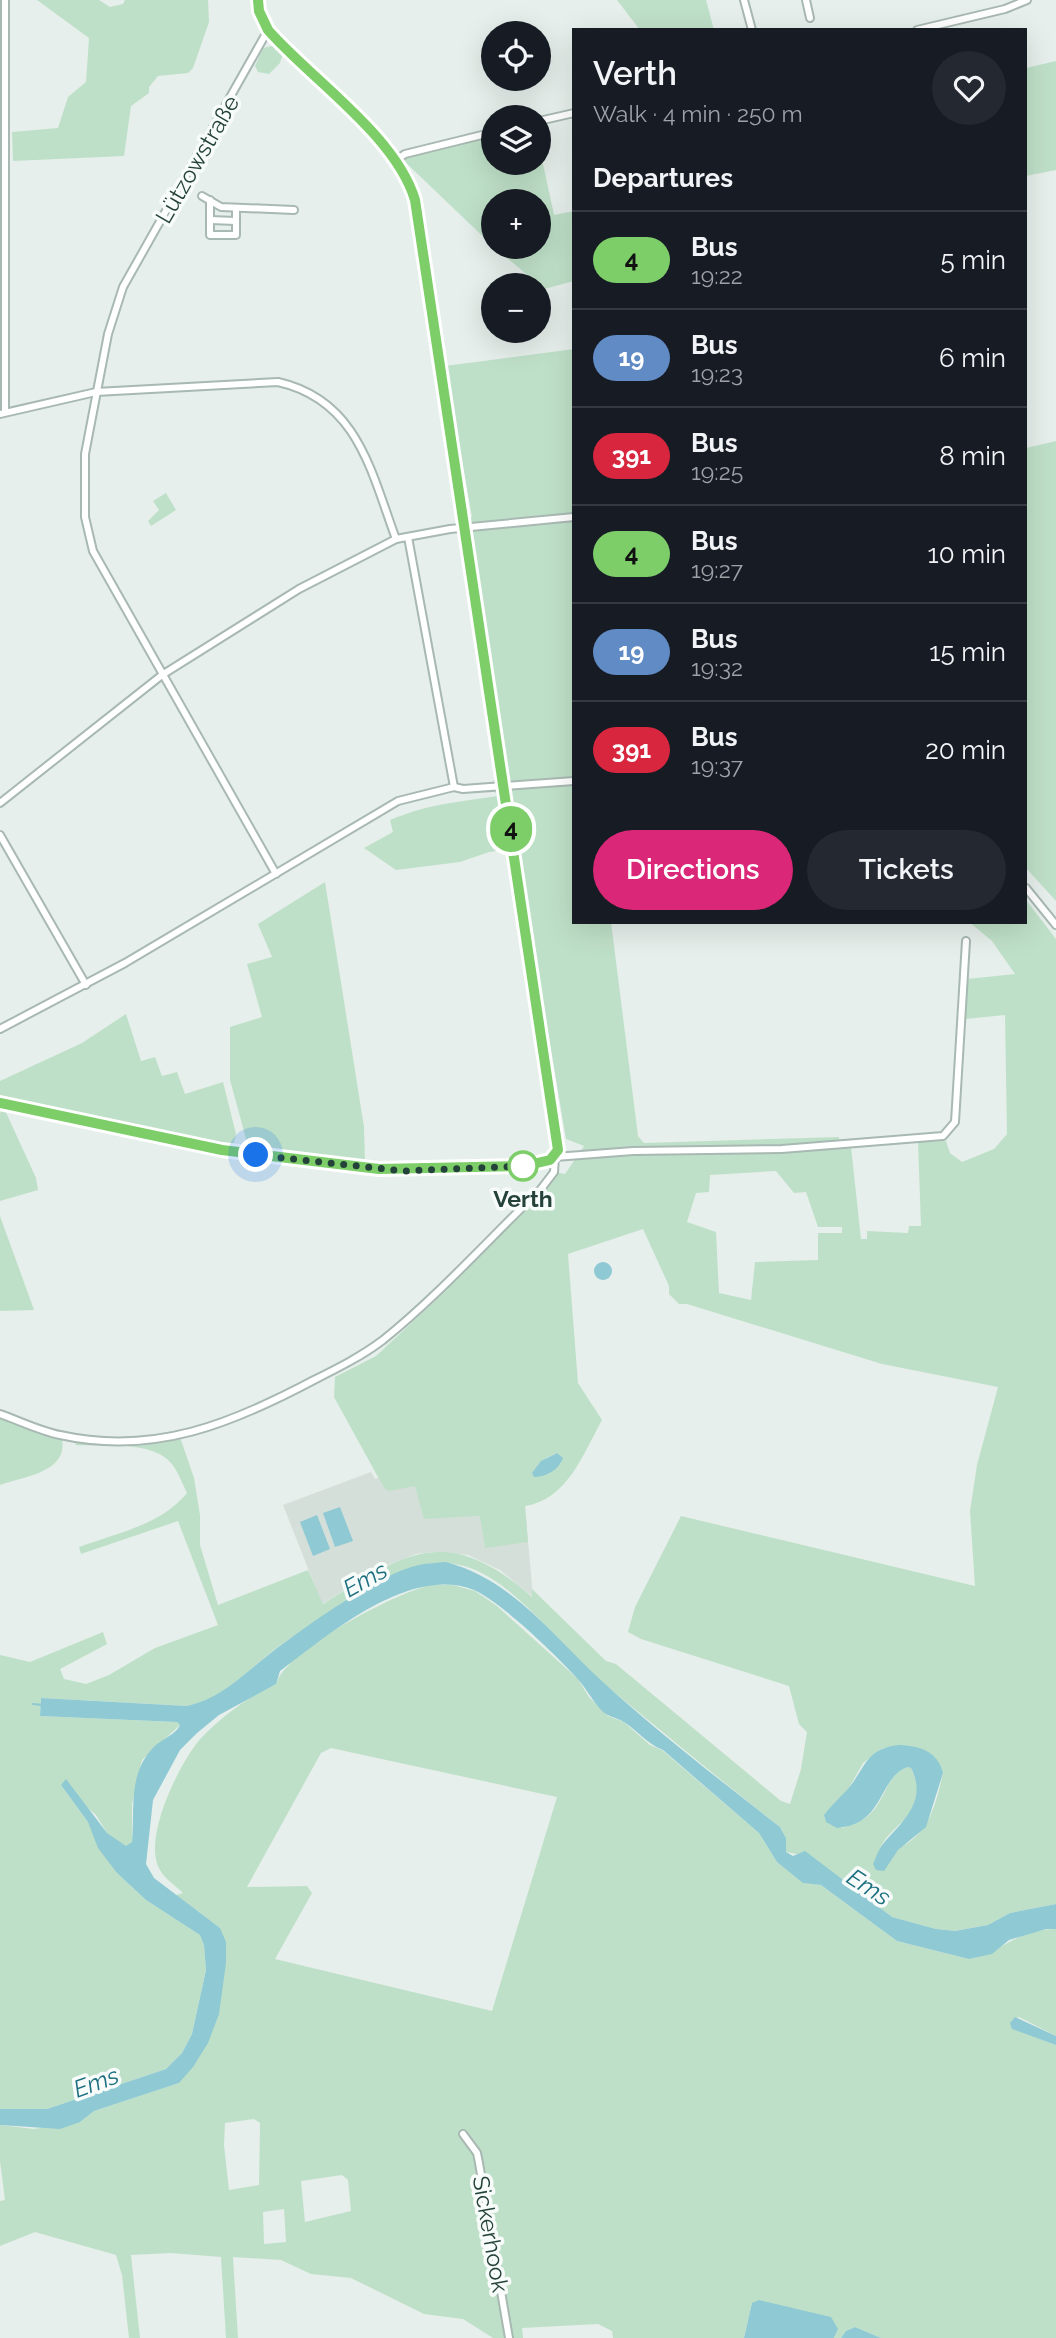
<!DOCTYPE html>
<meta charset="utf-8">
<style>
:root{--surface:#171b24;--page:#242831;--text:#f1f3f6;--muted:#9ea1a6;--line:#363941;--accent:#db2777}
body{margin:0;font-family:Raleway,sans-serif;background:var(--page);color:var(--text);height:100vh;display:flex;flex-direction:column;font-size:26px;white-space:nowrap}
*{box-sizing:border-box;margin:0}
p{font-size:23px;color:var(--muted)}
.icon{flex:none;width:38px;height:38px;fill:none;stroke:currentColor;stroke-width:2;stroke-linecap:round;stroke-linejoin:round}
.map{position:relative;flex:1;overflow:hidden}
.panel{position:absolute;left:572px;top:28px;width:455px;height:896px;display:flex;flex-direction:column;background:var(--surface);border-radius:0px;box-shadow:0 7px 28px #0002}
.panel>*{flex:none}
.badge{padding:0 14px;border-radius:23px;font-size:24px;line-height:46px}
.controls{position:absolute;left:481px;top:21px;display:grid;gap:14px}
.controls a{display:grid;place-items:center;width:70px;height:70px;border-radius:50%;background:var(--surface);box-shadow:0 7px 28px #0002;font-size:35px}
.you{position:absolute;width:35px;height:35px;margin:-18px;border:5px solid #fff;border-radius:50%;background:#1a73e8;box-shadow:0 0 0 10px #1a73e833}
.map>.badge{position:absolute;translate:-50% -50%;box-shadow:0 0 0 4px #fff}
h2{padding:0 21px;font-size:26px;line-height:63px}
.round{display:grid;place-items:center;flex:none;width:74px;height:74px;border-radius:37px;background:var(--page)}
.headline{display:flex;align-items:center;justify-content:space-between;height:119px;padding:0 21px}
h1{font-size:33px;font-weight:600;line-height:52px}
.primary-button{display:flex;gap:14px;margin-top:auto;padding:14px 21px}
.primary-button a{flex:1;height:80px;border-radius:42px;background:var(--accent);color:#fff;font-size:28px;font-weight:600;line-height:80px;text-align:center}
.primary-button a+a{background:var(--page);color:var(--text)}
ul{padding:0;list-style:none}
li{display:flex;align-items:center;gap:21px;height:98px;padding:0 21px;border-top:2px solid var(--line)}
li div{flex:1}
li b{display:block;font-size:26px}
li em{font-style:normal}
li .badge{min-width:77px;font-weight:700;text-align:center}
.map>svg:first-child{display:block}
</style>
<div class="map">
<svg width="1056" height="2338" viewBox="0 0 1056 2338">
<rect width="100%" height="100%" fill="#e6efeb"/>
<path fill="#d4dfda" d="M371,1472L375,1479L379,1478L384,1488L460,1477L533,1500L535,1504L525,1506L533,1597L500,1570L468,1555L433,1552L416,1554L380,1568L322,1604L283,1505Z"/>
<g fill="#bfe0c8" fill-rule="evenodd">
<path d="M37,0H99L110,7L123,4L125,0H208L209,22L193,68L188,73L158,76L149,87V93L131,106L124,156L13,161L12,132L58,128L68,97L86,82L89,38Z"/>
<path d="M617,0H706L714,30H640Z"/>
<path d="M276,45L283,53L280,63L269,74L258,72L255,66L263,48Z"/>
<path d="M1056,61V170L1026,176V68Z"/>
<path d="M493,131L494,163H539V145L554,215L574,211V281L544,289L494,247H539V201H494V247L403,160L411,154Z"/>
<path d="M574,349V922H611L638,1136L644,1143L839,1137L838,1147H851L861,1239H867V1231L908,1233L909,1226H921L918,1142L946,1141L950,1153L962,1162L994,1149L1007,1134L1005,1015L965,1019L967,979L1015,974L992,941L969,922H1026V900L1056,939V1904L1010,1913L988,1925L955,1931L936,1929L892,1917L811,1857L786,1852V1838L780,1827C721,1781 662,1731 604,1684C565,1652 522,1589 473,1569C442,1557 411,1564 382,1581C345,1602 310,1624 275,1649C247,1671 223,1699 188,1706L41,1698L40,1716L177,1722L180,1725L142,1760L132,1804V1842L126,1847L107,1833L96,1815L61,1785L88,1822L117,1873L146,1900L200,1935L204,1945L206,1970L192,2034L182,2053L166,2069L47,2109H0V1655L30,1662L103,1632L107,1644L60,1669L64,1679L86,1684L109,1675L155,1648L218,1625L178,1521L81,1554L79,1547C117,1533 161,1525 187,1493C181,1481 176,1464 163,1456C141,1442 101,1446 75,1445L81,1438L180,1437L194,1478L200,1515V1545L218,1605L308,1570L323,1604C406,1551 448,1523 532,1597V1589L606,1661L616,1664L781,1801L790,1804L801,1769L807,1732L799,1724L789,1686L641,1639L628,1632L635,1607L681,1516L975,1586L970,1511L977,1465L998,1387L882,1364L687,1304H679L669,1294V1286L643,1229L568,1254L578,1383L602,1420C583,1454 568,1499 525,1506L528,1542L485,1548L480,1516L424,1519L415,1486L389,1491L384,1488L334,1397L335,1377L376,1356L449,1288L445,1281L541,1189L554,1172L565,1174L584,1146L566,1139L517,848L489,852L460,862L396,870L364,848L393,832L390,820C431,803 455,803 497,796L492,786L495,776L456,515L472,517L445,366ZM776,1171L794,1193L806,1192L818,1227H842V1233H818V1260L755,1262L751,1300L719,1293L716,1232L687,1222L696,1193L709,1192L710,1175ZM557,1453L561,1463L549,1474H532L546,1458ZM883,1748L943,1773C933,1818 924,1844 878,1855C885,1822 935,1817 911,1768L907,1767C889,1775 887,1791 876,1807C869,1818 855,1823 843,1828L824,1818L849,1788L863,1763Z"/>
<path d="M1056,441V901L1026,868V448Z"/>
<path d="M166,493L176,510L151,526L148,521L159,510L153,501Z"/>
<path d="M325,882L364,1127L365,1163L256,1151L248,1146L230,1080V1027L262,1017L247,964L272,957L258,924Z"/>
<path d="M126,1014L141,1061L155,1057L162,1076L177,1072L185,1094L223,1082L236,1134L233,1147L104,1122L0,1097V1081L82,1043Z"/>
<path d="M4,1108L36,1178L38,1190L0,1201V1113Z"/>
<path d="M0,1216L34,1310L0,1311Z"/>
<path d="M0,1418L62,1440C68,1472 23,1477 0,1485Z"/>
<path d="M430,1585H453L475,1591L497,1606L578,1679L589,1697L608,1716L624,1722L650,1745L662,1750L759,1833L777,1862L804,1883L821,1885L897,1941L969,1959C998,1955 1019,1928 1056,1929V2036L1019,2017L1012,2020L1013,2029L1056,2045V2338H881L855,2327L846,2331L841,2338H834L838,2329L752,2303L744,2338H613L612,2331L598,2324L522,2328L523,2338H493L463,2319L424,2314L351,2278L311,2274L281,2260L233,2257L238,2338H226L221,2257L171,2253L131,2255L140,2338H129L122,2275L116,2255L35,2232L0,2246V2201L5,2200L0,2161V2125L34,2129L80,2122L94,2111L179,2083L219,2013L220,1928L176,1895L183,1893C176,1886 165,1879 160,1870C141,1840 180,1761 202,1737C222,1716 251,1695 276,1684C287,1649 394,1594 430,1585ZM331,1748L557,1797L492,2011L275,1959L312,1893L307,1886L247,1887L321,1753ZM254,2119L260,2123L259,2185L229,2190L224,2145L225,2123ZM342,2175L348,2180L351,2211L305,2222L301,2181ZM284,2209L286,2242L264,2244L263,2212Z"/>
</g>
<g fill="#8ec9d4">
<circle cx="603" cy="1271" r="9"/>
<path d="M557,1453L563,1458C559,1470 546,1477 534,1477L532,1473L541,1461Z"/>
<path d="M340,1507L353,1541L335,1547L323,1513Z"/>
<path d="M317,1515L330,1549L313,1556L300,1522Z"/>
<path d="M446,1562C514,1580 554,1638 604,1683C659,1733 721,1781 780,1827L786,1838V1852L793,1856L805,1851L892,1917L936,1929L955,1931L988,1925L1010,1913L1056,1904V1929H1046L1009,1940L992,1954L969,1959L897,1941L821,1885L803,1883L777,1862L759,1833L663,1750C646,1743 638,1731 624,1722C615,1717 608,1717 601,1710C591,1699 585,1686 575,1676C554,1653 501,1602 474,1590C410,1564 328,1635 280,1671L276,1684L219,1715L197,1733L180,1750L153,1800L146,1864L154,1878L220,1928L226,1942V1963L219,2014L208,2043L193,2067L179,2083L94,2111L80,2122L60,2129L0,2125V2109H47L166,2069L182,2053L192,2034L206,1970L204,1945L200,1935L146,1900L117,1873L98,1848L88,1822L61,1785L66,1779L107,1833L126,1846L132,1842C135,1809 128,1777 151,1750C159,1740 176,1735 180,1725L177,1722L40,1716L41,1698L187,1706C221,1699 245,1673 272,1652C305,1627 380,1573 419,1565C427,1563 437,1563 446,1562Z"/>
<path d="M900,1745C921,1746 938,1752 943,1773L926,1827L898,1850L884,1871L876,1870L873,1864C876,1858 878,1850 883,1844C903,1821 928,1801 911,1768L907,1767C877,1780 885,1824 837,1828L826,1822L824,1815C831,1806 839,1798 847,1790C866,1768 865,1748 900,1745Z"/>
<path d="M1015,2017L1056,2036V2045L1012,2029L1010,2023Z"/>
<path d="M759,2300L831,2317L838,2329L834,2338H744L752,2303Z"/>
<path d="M855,2327L881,2338H841L846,2331Z"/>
</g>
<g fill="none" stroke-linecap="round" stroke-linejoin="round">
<path stroke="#8ec9d4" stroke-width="2" d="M33,1704L43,1705"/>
<g stroke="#a8b8b2" stroke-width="10">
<g id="minor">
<path d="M5,0V412"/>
<path d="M744,0L752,30"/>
<path d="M806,0L810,18"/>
<path d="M268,30L123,287L108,334L85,454V517L93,551L276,874"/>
<path d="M917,30L1005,9L1027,0"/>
<path d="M539,121L574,113"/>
<path d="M396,160L405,154L494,132"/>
<path d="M202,196L221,207L294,210"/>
<path d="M210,200V235H236V208"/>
<path d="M210,220L236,221"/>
<path d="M0,414L96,392L278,382C358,400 371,472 396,539"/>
<path d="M408,537L454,787"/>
<path d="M0,803L162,675L299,589L396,539L450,529L574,517"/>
<path d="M0,835L86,985"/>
<path d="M1026,888L1056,925"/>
<path d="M0,1029L125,963L398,801L454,787L463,789L574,781"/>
<path d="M0,1414C20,1421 40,1431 60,1435C155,1456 233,1423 314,1380C338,1368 362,1356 383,1340C438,1296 490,1238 541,1189L554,1172L555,1157L633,1151L782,1149L943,1136L955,1122L966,941"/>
<path d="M463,2134L477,2153L479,2163L509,2338"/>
</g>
</g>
<g stroke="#a8b8b2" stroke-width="10">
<path id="tertiary" d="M0,1103L222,1150L379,1169L524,1166L550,1160L558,1150L415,200C396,136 313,80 268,30L259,11L258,0"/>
</g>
<use href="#minor" stroke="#fff" stroke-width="6"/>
<use href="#tertiary" stroke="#fff" stroke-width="7"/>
</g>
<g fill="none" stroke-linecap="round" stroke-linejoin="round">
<g stroke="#fff" stroke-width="16">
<path id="line" d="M0,1103L222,1150L379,1169L524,1166L550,1160L558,1150L415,200C396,136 312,80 268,30L259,11L258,0"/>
</g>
<use href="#line" stroke="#7dce69" stroke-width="10"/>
<path stroke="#24423a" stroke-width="7" stroke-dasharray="0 12.6" d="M256,1155L404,1171L523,1166"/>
</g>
<circle fill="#fff" stroke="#7dce69" stroke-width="3.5" cx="523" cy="1166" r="14"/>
<g text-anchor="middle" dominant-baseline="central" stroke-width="7" stroke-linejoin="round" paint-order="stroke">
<g font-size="23" fill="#24423a" stroke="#f7fbf9">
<text transform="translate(197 159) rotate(-60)">Lützowstraße</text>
<text transform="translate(491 2234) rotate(80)">Sickerhook</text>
</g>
<g font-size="23" font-weight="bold" fill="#24423a" stroke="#f7fbf9">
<text x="523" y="1198">Verth</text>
</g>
<g font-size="24" font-style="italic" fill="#1c6f80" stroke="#f7fbf9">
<text transform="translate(365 1579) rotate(-29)">Ems</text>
<text transform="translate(869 1887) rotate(33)">Ems</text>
<text transform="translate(96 2082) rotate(-20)">Ems</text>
</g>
</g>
</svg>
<div class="controls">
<a><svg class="icon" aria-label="locate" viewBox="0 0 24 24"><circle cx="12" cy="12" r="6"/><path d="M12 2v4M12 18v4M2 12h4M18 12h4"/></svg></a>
<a><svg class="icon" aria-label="layers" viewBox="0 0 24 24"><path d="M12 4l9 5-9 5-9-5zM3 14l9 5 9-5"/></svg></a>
<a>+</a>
<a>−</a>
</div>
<div class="you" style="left:256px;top:1155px"></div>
<b class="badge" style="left:511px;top:829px;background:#7dce69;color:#111">4</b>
<section class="panel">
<div class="headline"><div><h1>Verth</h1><p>Walk · 4 min · 250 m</p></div><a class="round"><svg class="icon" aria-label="heart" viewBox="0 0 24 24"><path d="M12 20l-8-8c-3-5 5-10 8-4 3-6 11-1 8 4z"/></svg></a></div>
<h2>Departures</h2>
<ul>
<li><span class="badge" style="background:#7dce69;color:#111">4</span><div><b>Bus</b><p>19:22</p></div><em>5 min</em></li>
<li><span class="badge" style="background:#608bc4;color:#fff">19</span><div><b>Bus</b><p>19:23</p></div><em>6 min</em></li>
<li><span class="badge" style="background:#d7263d;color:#fff">391</span><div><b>Bus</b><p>19:25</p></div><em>8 min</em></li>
<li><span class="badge" style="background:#7dce69;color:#111">4</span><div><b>Bus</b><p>19:27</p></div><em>10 min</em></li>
<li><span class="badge" style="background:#608bc4;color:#fff">19</span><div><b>Bus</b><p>19:32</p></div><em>15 min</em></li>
<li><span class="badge" style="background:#d7263d;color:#fff">391</span><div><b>Bus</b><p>19:37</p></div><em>20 min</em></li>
</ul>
<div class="primary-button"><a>Directions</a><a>Tickets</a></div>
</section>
</div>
